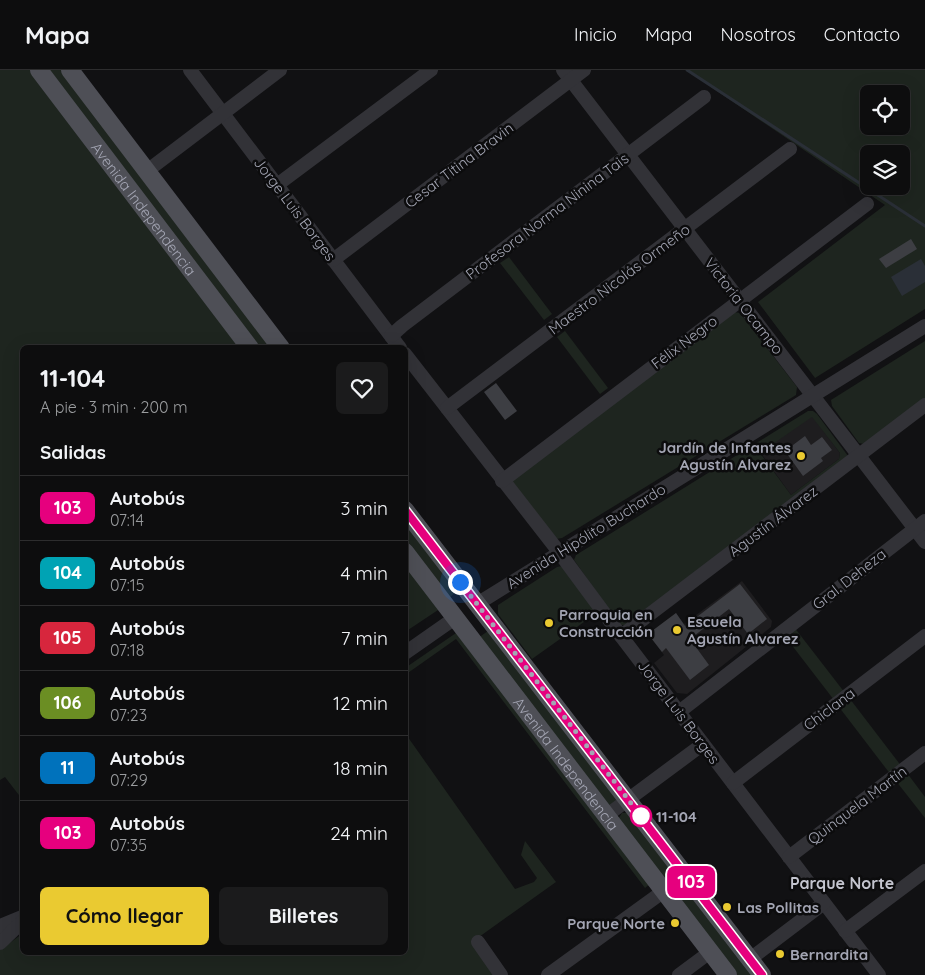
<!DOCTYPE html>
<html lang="es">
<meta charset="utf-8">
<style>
:root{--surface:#0d0d0e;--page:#1b1b1c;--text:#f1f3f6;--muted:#9a9c9e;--line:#2d2d2e;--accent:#eaca31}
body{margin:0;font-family:Quicksand,sans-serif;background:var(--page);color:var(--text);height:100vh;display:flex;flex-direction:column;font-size:19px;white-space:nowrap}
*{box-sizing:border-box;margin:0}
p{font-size:16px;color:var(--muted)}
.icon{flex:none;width:28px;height:28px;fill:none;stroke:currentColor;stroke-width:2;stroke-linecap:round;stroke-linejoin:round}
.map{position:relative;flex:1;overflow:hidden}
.sheet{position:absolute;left:20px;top:275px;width:388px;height:610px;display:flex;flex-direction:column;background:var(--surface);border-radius:8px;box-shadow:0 5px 20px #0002,0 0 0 1px var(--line)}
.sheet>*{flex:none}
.badge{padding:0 10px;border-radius:8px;font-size:18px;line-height:32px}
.buttons{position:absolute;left:860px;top:15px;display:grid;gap:10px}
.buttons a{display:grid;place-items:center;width:50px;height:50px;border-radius:8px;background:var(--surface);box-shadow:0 5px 20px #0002,0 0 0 1px var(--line);font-size:25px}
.you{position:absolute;width:25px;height:25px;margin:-12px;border:4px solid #fff;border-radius:50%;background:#1a73e8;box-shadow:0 0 0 8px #1a73e833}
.map>.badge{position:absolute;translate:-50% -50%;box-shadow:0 0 0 2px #fff}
h2{padding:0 20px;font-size:19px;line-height:45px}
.round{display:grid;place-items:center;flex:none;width:52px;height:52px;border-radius:8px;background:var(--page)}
.head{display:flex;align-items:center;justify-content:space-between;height:85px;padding:0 20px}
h1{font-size:24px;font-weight:700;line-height:38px}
.cta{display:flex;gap:10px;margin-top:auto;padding:10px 20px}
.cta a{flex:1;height:58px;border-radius:8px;background:var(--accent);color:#111;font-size:20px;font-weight:700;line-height:58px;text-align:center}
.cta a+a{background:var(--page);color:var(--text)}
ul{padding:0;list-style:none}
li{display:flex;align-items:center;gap:15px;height:65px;padding:0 20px;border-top:1px solid var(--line)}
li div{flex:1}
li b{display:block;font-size:19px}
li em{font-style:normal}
li .badge{min-width:55px;font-weight:700;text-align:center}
header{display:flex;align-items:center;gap:30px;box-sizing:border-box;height:70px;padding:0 25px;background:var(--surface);border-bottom:1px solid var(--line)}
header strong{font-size:24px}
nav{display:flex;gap:28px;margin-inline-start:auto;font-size:18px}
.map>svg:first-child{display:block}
</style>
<header>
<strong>Mapa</strong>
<nav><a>Inicio</a><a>Mapa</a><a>Nosotros</a><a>Contacto</a></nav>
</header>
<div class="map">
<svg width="925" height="905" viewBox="0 0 925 905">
<rect width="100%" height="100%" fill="#111113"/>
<g fill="#1e1d1f">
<path d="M812,346L840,383L839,389L791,425L760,382Z"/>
<path d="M742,511L772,551L771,557L687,624L677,623L654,593L664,585L648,564L676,543L684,554Z"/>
</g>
<g fill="#1e251f" fill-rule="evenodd">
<path d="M0,0H31L242,277L22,278V729L5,707L0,710Z"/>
<path d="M48,0H62L273,277H258Z"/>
<path d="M686,0H925V239L815,308L758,232L885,135ZM869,24H901V56H869ZM869,84H901V116H869Z"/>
<path d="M509,187L552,244L544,250L500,193Z"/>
<path d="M734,242L740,243L797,317L796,325L562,468L556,469L510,410Z"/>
<path d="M565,261L608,318L600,324L557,267Z"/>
<path d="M925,271V329L864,374L859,373L832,336L831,330Z"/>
<path d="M808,341H813L817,344L848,386L628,555H620L574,490L576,485ZM812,347L840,383L839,389L791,425L760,383Z"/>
<path d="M405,449L457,521L449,528L405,470Z"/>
<path d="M405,491L441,538L405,562Z"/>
<path d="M562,496L598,542L532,589L498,544V535L557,497Z"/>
<path d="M794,557L845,623L834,630L784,565Z"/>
<path d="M488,561L616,726L617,730L609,736L478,568Z"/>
<path d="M456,563L650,814L645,818L456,569L405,605V598Z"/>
<path d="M850,629L902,697L891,705L839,637Z"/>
<path d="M405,663L515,819L534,812L537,808L521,785L525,771L556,812L472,872L495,905H0V880L22,864V882H405Z"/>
<path d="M907,703L925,727V748L896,711Z"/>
<path d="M622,743H628L674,804L668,810H665L618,749Z"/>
<path d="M682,815L754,905H734L674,820Z"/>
</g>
<path fill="#2a2f37" d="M921,189L925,196V212L902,226L891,207Z"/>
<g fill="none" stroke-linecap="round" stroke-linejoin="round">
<path stroke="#2a2f37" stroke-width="3" d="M687,0L925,156"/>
</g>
<g fill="#3d3e43">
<path d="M911,169L917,179L886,198L879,189Z"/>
<path d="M496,313L517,341L505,350L484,322Z"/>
<path d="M805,366L811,375L822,367L832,380L821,388L823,391L803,406L785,381Z"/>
<path d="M740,514L767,549L748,564L729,539L690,569L709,595L690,610L666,578L662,582L648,564L676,543L685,556Z"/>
</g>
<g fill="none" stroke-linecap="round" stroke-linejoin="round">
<g stroke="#323237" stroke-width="14">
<path d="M190,0L400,278"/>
<path d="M563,0L925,472"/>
<path d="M147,101L280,0"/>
<path d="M277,115L431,0"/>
<path d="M333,190L584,0"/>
<path d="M391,266L402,256L704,27"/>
<path d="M405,284L559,482L621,566L879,905"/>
<path d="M447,338L790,79"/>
<path d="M502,411L867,134"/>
<path d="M477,534L925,256"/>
<path d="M621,566L925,335"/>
<path d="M405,583L455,548"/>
<path d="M679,642L925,451"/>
<path d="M733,713L925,566"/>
<path d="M606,746L703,674"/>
<path d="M789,787L925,683"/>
<path d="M0,856L22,847"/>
<path d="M845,861L925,801"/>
<path d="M478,872L501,905"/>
<path d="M0,873L22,852"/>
<path d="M750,889L824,833"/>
<path d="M548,905L686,805"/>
<path d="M679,905L710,882"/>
</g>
<g stroke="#4e4f56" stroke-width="18">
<path id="s1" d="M39,0L250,278"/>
<path d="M70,0L281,278"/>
<path d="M405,440L762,905"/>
<path id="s2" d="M405,482L728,905"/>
</g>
</g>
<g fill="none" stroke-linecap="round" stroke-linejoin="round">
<g stroke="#fff" stroke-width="11">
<path id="line" d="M405,440L762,905"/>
</g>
<use href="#line" stroke="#e6007e" stroke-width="8"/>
<path stroke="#a3a5b3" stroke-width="5" stroke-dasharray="0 9" d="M460,512L641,746"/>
</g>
<g fill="#eaca31" stroke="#0c0c0d" stroke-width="2">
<circle cx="801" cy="386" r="5"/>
<circle cx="549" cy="553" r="5"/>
<circle cx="677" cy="560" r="5"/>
<circle cx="727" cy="837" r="5"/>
<circle cx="675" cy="853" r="5"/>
<circle cx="780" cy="884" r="5"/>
</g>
<circle fill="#fff" stroke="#e6007e" stroke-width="2.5" cx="641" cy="746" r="10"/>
<g text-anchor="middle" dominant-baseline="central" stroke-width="5" stroke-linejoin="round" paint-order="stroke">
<g font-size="15" fill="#a3a5b3" stroke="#0c0c0d">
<text transform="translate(459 95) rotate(-37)">Cesar Titina Bravin</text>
<text stroke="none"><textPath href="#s1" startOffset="174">Avenida Independencia</textPath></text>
<text transform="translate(295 139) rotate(53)">Jorge Luis Borges</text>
<text transform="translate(547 146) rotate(-37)">Profesora Norma Ninina Tais</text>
<text transform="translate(619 209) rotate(-37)">Maestro Nicolás Ormeño</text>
<text transform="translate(744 236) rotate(52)">Victoria Ocampo</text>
<text transform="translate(684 272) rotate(-37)">Félix Negro</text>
<text transform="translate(773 451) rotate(-37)">Agustín Álvarez</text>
<text transform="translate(586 466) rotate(-32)">Avenida Hipólito Buchardo</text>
<text transform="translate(849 509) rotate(-38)">Gral. Deheza</text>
<text transform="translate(829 639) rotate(-37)">Chiclana</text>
<text transform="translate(679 642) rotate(53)">Jorge Luis Borges</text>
<text stroke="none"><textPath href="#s2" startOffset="266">Avenida Independencia</textPath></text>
<text transform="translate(857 735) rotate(-37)">Quinquela Martín</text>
</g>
<g font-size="15" font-weight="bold" fill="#a3a5b3" stroke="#0c0c0d" text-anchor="start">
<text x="791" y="377" text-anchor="end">Jardín de Infantes<tspan x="791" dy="17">Agustín Alvarez</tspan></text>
<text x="559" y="544">Parroquia en<tspan x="559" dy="17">Construcción</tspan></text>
<text x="687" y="551">Escuela<tspan x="687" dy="17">Agustín Alvarez</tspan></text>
<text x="737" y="837">Las Pollitas</text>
<text x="665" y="853" text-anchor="end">Parque Norte</text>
<text x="790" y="884">Bernardita</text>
</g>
<g font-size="15" font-weight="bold" fill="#a3a5b3" stroke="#0c0c0d" text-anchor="start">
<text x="656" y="746">11-104</text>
</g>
<g font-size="16" font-weight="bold" fill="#c4c5cf" stroke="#0c0c0d">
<text x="842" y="813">Parque Norte</text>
</g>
</g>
</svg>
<div class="buttons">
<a><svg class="icon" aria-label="locate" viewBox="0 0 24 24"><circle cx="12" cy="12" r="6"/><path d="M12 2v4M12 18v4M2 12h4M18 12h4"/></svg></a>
<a><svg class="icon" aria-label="layers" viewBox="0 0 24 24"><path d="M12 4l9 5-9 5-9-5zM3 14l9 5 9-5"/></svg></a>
</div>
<div class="you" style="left:460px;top:512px"></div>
<b class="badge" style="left:691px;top:812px;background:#e6007e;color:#fff">103</b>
<section class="sheet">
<div class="head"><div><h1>11-104</h1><p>A pie · 3 min · 200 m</p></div><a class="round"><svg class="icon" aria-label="heart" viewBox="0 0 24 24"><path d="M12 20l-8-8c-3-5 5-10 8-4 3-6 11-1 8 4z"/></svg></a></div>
<h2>Salidas</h2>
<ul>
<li><span class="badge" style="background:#e6007e;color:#fff">103</span><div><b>Autobús</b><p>07:14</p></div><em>3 min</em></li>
<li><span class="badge" style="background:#00a3b4;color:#fff">104</span><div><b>Autobús</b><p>07:15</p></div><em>4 min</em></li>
<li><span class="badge" style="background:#d7263d;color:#fff">105</span><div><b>Autobús</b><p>07:18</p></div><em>7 min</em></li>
<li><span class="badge" style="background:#6b8e23;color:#fff">106</span><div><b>Autobús</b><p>07:23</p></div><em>12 min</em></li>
<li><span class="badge" style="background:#0072bc;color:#fff">11</span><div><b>Autobús</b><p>07:29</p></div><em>18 min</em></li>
<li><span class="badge" style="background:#e6007e;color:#fff">103</span><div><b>Autobús</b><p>07:35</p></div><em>24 min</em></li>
</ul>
<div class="cta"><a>Cómo llegar</a><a>Billetes</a></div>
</section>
</div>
